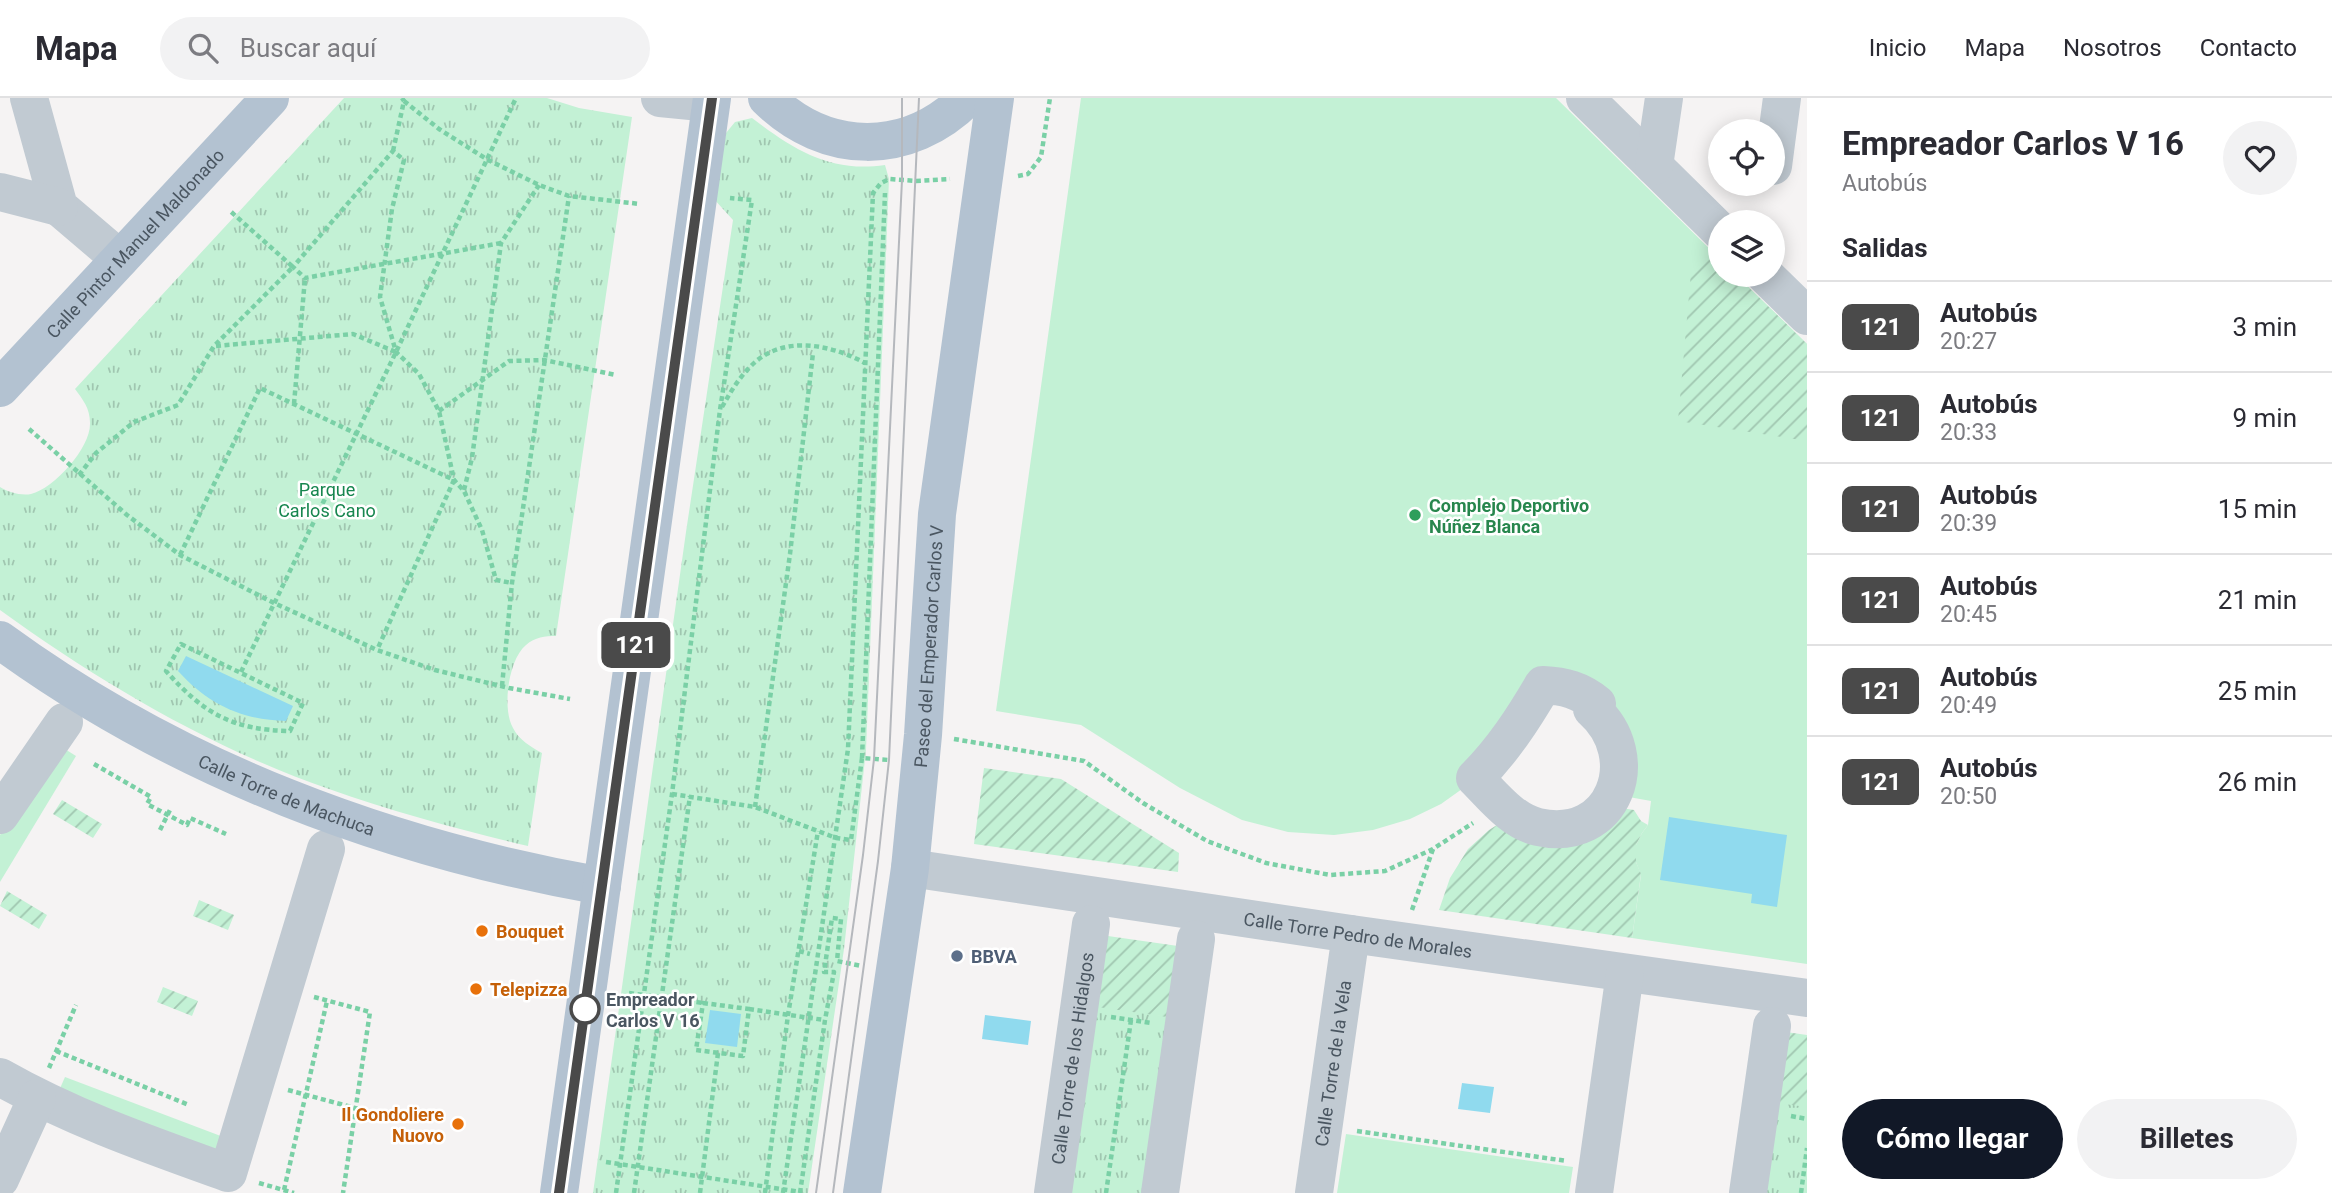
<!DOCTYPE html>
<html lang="es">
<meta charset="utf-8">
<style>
:root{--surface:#fff;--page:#f2f2f3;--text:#2b2b33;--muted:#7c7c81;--line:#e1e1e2;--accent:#111827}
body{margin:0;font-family:Roboto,sans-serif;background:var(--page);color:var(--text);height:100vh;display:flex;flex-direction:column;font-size:26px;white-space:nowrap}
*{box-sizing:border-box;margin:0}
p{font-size:23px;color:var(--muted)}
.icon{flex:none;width:38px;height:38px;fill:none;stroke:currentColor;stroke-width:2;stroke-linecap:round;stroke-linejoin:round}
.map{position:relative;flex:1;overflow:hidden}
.side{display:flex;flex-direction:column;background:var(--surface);width:525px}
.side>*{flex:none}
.badge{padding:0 14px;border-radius:10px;font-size:24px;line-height:46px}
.tools{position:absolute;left:1708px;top:21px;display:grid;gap:14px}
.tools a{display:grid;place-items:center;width:77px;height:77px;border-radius:50%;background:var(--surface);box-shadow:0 4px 18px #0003;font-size:35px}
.map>.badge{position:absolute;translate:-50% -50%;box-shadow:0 0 0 4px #fff}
h2{padding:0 35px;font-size:26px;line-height:63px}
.round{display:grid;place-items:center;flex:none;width:74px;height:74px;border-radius:37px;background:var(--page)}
.headline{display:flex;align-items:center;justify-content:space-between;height:119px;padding:0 35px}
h1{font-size:33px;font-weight:700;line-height:52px}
.action{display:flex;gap:14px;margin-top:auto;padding:14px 35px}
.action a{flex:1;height:80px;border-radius:42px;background:var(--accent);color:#fff;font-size:28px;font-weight:700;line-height:80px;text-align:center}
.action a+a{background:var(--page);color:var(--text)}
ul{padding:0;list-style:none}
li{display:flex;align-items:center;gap:21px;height:91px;padding:0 35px;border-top:2px solid var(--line)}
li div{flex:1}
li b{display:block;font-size:26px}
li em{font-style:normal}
li .badge{min-width:77px;font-weight:700;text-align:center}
header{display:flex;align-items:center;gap:42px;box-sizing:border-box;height:98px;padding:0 35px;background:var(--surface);border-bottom:2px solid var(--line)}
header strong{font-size:33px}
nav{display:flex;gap:38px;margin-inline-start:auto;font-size:24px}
.search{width:490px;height:63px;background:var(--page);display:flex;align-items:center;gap:18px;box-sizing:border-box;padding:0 24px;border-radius:38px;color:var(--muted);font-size:26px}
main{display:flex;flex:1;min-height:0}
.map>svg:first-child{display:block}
</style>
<header>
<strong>Mapa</strong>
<div class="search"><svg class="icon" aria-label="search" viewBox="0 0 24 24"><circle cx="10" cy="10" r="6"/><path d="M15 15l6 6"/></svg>Buscar aquí</div>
<nav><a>Inicio</a><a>Mapa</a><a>Nosotros</a><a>Contacto</a></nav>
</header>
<main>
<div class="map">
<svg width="1807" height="1095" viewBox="0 0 1807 1095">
<defs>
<pattern id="park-tufts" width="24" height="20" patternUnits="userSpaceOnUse" patternTransform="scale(1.75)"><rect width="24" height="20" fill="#c3f1d5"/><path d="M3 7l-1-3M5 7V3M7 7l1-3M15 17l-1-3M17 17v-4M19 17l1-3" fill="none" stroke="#a0c6b0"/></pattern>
<pattern id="garden-furrows" width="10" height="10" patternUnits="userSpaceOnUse" patternTransform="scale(1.75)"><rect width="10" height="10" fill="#c3f1d5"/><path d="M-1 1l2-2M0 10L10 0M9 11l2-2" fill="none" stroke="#a0c6b0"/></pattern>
</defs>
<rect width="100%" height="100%" fill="#f5f3f3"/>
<g fill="#c3f1d5">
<path d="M1081,0H1556L1720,161V177H1736L1807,246V866L1632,840L1641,777L1636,764V747L1642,735L1648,727L1651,703L1612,696L1616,684L1565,588L1469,686L1441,706L1410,721L1373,732L1334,737L1288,734L1242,722L1180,690L1081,627L996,613Z"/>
<path d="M60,648L76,658L0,784V737Z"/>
<path d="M65,979L226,1040L221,1059L58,995Z"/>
<path d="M1346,1036L1573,1069L1569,1095H1337Z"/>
</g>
<g fill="url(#park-tufts)">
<path d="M344,0H547L579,10L632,19L556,538C545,538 535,539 526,547C508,562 502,611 513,630C519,642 531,649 542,655L528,748C460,732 394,714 329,691C211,650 101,585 0,512V389C8,394 21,398 31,396C55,390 91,349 90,325C90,310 83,302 75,291Z"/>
<path d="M752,20C794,52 830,75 885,67L889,81L866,652L844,851L808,1095H593L686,434L733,122L713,100L726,35L735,24Z"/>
<path d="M1067,903L1196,923L1171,1095H1040Z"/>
<path d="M1807,937V1095H1739Z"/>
</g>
<g fill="url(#garden-furrows)">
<path d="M1712,153L1720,161V177H1736L1807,246V343L1678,323L1691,174Z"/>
<path d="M984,670L1061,681L1179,755L1178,774L974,746Z"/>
<path d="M62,702L102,726L93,740L53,716Z"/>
<path d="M1609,708L1634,712L1641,723L1648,727L1642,735L1636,747V764L1641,776L1632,840L1439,812L1450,780L1468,751L1489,732L1513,717Z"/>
<path d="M7,793L47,817L39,831L0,808Z"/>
<path d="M199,802L234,817L228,832L193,818Z"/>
<path d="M1101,837L1185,849L1174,920L1091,908Z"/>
<path d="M163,889L198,903L192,918L157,904Z"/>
<path d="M1779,933L1807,937V1009L1769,1004Z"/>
</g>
<g fill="#90daee">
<path d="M186,558L293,608L286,623C241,622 208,606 178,573Z"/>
<path d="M1669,719L1787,737L1777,809L1751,805L1752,796L1660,782Z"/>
<path d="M710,912L741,916L737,949L705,945Z"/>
<path d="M985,917L1031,923L1028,947L982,941Z"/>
<path d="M1462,985L1494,989L1490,1015L1458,1011Z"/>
</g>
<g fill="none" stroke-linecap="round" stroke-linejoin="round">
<g stroke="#7ad0a6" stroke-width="4.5" stroke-dasharray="5 3.5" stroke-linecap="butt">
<path d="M404,3L439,31L488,62L539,87L569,98L640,106"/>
<path d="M393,53L404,3L402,0"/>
<path d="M1018,78L1028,76L1041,59L1050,0"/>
<path d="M501,145C436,157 371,168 305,180L293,169L393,53L404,62L392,111L380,199L396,254L419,276L439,313L454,382L464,393L482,432L496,482L512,485"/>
<path d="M216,248L353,236L396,254"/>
<path d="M294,306L305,180"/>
<path d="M722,309C730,295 738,281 750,269C781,236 830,246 865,265"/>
<path d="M439,313L509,263L544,262L616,277"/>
<path d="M29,331L127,417L180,457L274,505L377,552L435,572L509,590L570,601"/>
<path d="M79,377L96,355L134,324L178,307L214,248L293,169L229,112"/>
<path d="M464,392L472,360L501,145L539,87"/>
<path d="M180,457L260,290L454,382L377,552"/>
<path d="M181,546L303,605L290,633C233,632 204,616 166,573Z"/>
<path d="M241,574L396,254L516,0"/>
<path d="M502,588L512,485L569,98"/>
<path d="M954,641L1084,663L1143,705L1207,743L1266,765L1330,777L1385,773L1433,751L1473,725"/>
<path d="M862,660L885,95"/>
<path d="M94,666L151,699L147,706L187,727L190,720L226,736"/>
<path d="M672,696L755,709L836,740L851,742L862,660L889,662"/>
<path d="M755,709L790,456L813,255"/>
<path d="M160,732L171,710"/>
<path d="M1412,812L1433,751"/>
<path d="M799,853L810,856"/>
<path d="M629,895L703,905"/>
<path d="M314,899L370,914L343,1095"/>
<path d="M703,905L749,911L743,958L696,952Z"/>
<path d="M749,911L824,922"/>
<path d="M1111,919L1151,925"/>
<path d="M56,953L189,1007"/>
<path d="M49,970L76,907"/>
<path d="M288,992L355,1010"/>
<path d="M1791,1018L1807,1021"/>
<path d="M1357,1033L1567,1063"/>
<path d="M606,1064L800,1094"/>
<path d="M259,1085L294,1095"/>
<path d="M284,1092L327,903"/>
<path d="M616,1095L672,696L720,312L752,102L730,100"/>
<path d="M634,1095L690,698"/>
<path d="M700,1095L718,955"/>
<path d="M765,1095L788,917L818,733"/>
<path d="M783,1095L848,651L873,95L881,85L889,81L916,83L950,81"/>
<path d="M800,1095L825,922L834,874H824L832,820L841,821L837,863L862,868"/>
<path d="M1106,1095L1131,922"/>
<path d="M1801,1095L1807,1050"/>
</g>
<g stroke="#c1cad2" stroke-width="38">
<path d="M29,0L59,109L120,161"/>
<path d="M660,0L711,5"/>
<path d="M1585,0L1720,133"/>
<path d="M1654,68L1664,0"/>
<path d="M1773,68L1782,0"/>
<path d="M0,94L59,109"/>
<path d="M1765,177L1807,218"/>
<path d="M1543,587C1564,588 1580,592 1597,606L1592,611C1646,659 1614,746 1538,729C1512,723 1493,698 1475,680C1503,652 1523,621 1543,587Z"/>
<path d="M0,717L64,624"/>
<path id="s1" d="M910,770L1351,836L1807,900"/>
<path d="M0,979C72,1020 150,1047 228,1075L326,751"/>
<path d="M0,1081L37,1000"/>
<path id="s2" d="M1053,1095L1091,826"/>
<path d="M1160,1095L1196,841"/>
<path id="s3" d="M1314,1095L1351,836"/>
<path d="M1594,1095L1625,875"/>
<path d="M1748,1095L1772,928"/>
</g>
<g stroke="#b3c2d1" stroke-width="38">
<path d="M767,0C826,58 908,59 967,0"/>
<path id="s4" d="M0,290L270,0"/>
<path id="s5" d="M0,542C178,672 386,750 602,788"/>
<path d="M559,1095L712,0"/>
<path id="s6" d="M862,1095L910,770L923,637L937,416L995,0"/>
</g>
<g stroke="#b5b8bd" stroke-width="2">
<path d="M816,1095L863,757L874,661L902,82V0"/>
<path d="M833,1095L878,763L889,662L919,0"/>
</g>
</g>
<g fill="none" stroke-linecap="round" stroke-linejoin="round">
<g stroke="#fff" stroke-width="16">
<path id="line" d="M559,1095L712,0"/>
</g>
<use href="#line" stroke="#4a4a4a" stroke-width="10"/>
</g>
<circle fill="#2e9e5b" stroke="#fff" stroke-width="2.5" cx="1415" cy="417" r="7"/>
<g fill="#e8710a" stroke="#fff" stroke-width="2.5">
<circle cx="482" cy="833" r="7"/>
<circle cx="476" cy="891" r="7"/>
<circle cx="458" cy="1026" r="7"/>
</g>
<circle fill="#5c6f8a" stroke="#fff" stroke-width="2.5" cx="957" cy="858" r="7"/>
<circle fill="#fff" stroke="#4a4a4a" stroke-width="3.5" cx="585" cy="911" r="14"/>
<g text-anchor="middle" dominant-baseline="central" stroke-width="5" stroke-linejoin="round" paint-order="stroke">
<g font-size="18" fill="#4a5661" stroke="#fff">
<text stroke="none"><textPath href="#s4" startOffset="198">Calle Pintor Manuel Maldonado</textPath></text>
<text stroke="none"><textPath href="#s6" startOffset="551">Paseo del Emperador Carlos V</textPath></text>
<text stroke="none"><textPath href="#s5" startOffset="327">Calle Torre de Machuca</textPath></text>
<text stroke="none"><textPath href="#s1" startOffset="453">Calle Torre Pedro de Morales</textPath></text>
<text stroke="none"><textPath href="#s2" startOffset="136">Calle Torre de los Hidalgos</textPath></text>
<text stroke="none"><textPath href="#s3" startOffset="131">Calle Torre de la Vela</textPath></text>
</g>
<g font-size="18" fill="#17864f" stroke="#fff">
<text x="327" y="391">Parque<tspan x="327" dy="21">Carlos Cano</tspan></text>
</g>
<g font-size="18" font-weight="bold" fill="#27864d" stroke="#fff" text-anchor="start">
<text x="1429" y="407">Complejo Deportivo<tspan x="1429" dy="21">Núñez Blanca</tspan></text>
</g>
<g font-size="18" font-weight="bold" fill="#c56008" stroke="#fff" text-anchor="start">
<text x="496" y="833">Bouquet</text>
<text x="490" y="891">Telepizza</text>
<text x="444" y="1016" text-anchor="end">Il Gondoliere<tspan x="444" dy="21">Nuovo</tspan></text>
</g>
<g font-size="18" font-weight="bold" fill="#4e5e75" stroke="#fff" text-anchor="start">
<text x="971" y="858">BBVA</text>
</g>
<g font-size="18" font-weight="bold" fill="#4a5661" stroke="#fff" text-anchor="start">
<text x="606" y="901">Empreador<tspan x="606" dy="21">Carlos V 16</tspan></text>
</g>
</g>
</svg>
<div class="tools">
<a><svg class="icon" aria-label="locate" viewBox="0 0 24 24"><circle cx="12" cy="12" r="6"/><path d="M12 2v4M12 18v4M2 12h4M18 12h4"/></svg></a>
<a><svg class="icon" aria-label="layers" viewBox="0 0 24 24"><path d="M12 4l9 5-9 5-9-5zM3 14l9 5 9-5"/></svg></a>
</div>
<b class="badge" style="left:636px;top:547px;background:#4a4a4a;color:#fff">121</b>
</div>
<section class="side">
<div class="headline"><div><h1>Empreador Carlos V 16</h1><p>Autobús</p></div><a class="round"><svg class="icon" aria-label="heart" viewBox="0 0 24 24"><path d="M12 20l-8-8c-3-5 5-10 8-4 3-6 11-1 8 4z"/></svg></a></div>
<h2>Salidas</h2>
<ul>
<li><span class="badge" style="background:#4a4a4a;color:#fff">121</span><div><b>Autobús</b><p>20:27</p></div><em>3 min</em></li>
<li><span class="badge" style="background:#4a4a4a;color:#fff">121</span><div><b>Autobús</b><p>20:33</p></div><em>9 min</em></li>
<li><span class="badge" style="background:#4a4a4a;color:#fff">121</span><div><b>Autobús</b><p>20:39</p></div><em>15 min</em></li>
<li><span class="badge" style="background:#4a4a4a;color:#fff">121</span><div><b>Autobús</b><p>20:45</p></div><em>21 min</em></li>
<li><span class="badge" style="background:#4a4a4a;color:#fff">121</span><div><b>Autobús</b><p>20:49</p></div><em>25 min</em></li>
<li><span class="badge" style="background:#4a4a4a;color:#fff">121</span><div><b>Autobús</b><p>20:50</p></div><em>26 min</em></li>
</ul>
<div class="action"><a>Cómo llegar</a><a>Billetes</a></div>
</section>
</main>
